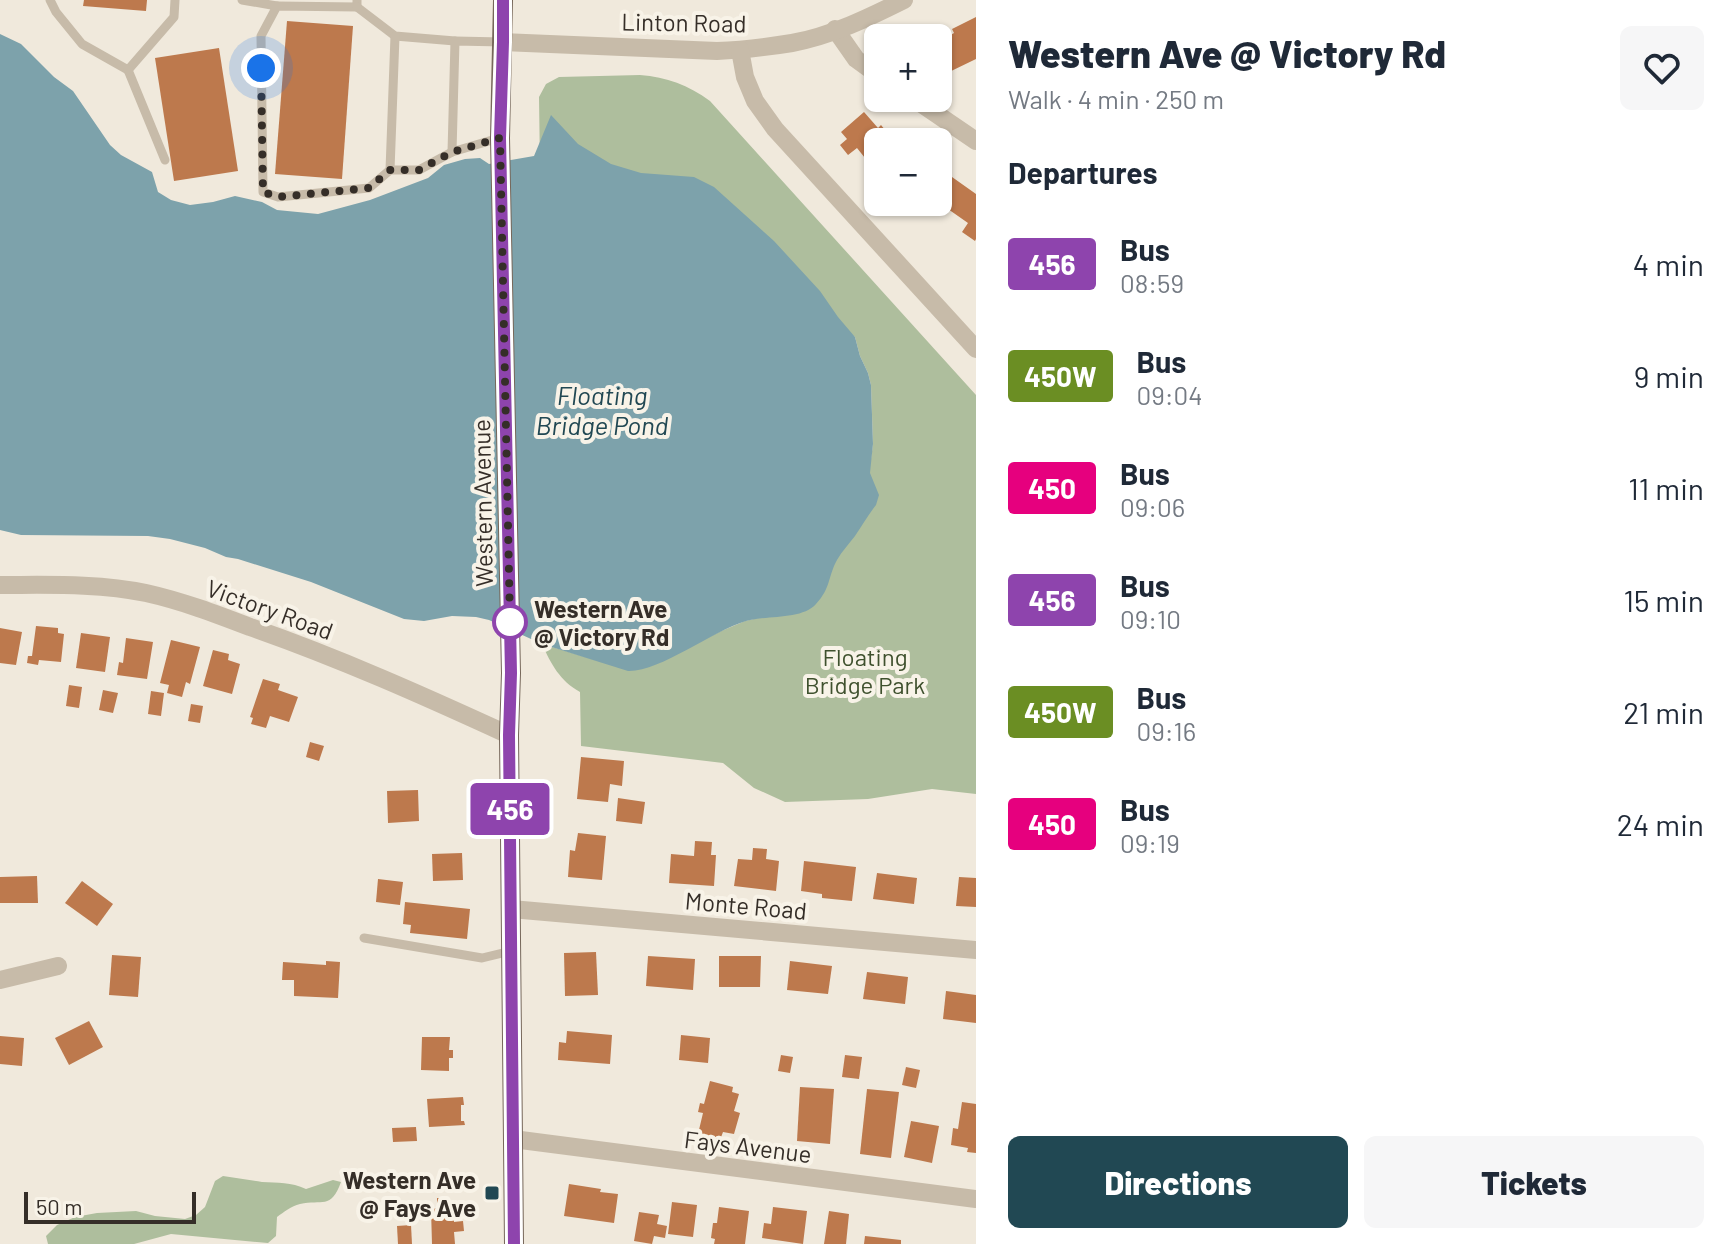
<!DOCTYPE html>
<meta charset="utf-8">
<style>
:root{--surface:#fff;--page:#f6f6f7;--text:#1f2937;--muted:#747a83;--accent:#214853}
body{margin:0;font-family:Barlow,sans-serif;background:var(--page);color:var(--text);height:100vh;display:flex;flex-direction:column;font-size:30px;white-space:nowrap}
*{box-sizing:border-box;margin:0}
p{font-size:26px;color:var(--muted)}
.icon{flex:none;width:44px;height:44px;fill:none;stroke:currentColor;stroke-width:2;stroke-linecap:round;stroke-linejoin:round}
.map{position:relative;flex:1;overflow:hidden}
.details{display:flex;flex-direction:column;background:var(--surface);width:760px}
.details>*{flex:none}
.badge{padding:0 16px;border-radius:6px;font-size:28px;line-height:52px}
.buttons{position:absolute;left:864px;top:24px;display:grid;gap:16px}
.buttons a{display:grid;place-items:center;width:88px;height:88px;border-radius:12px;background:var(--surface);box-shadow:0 2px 6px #0004;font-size:40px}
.scale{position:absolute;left:24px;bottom:20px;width:172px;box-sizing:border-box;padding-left:8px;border:4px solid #352e28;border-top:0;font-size:22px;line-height:28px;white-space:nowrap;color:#352e28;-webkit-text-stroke:6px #f8f3e8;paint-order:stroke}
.you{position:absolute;width:40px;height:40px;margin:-20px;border:6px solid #fff;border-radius:50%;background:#1a73e8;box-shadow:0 0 0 12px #1a73e833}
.map>.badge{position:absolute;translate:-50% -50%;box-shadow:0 0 0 4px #fff}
h2{padding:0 32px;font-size:30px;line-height:72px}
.round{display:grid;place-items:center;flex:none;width:84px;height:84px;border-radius:12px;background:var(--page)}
.head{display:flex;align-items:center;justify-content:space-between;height:136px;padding:0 32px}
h1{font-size:38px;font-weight:800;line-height:60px}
.primary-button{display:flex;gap:16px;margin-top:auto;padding:16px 32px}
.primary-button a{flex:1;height:92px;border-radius:12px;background:var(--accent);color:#fff;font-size:32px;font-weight:800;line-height:92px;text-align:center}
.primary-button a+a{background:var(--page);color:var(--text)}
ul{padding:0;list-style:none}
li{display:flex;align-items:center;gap:24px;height:112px;padding:0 32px}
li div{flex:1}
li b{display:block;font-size:30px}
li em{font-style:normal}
li .badge{min-width:88px;font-weight:700;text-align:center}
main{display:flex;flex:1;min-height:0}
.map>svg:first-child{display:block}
</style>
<main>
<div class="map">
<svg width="976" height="1244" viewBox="0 0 976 1244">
<rect width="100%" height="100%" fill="#f0e9dc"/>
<g fill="#aebe9d">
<path d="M640,75C667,77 688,85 710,101L976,395V794L932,789L868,799L785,802L754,788L723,763L581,746L580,692C560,681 551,664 542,644L599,661L666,659L719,632L745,621L758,618L871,459L873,444L871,385L868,373L860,356L855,337L837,323L540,169L539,97L546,84L559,77Z"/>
<path d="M223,1176C236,1178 249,1180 262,1182C278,1183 291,1182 306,1189L333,1180L341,1182C331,1210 322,1199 300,1204C291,1206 284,1212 277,1217L276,1236L268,1243L171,1234L134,1244H48L46,1236L57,1225L75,1217L97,1213L136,1211L155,1216L185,1219L196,1215L205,1207L215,1181Z"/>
</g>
<path fill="#7da2ab" d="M0,34L21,44L54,77L73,91L110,145L121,155L152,172L158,192L171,200L190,205L213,202L235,196L262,202L277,210L318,214L370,200L428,178L444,165L465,159L480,158L489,164L534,156L551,115L578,144L611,164L641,173L694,177L714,187L774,241L820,291L838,317L855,337L860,356L868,373L871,385L873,444L870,473L879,495L876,505C868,515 862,526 855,536C849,544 842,551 837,560C828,576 831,588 816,604C802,620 767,615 746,621C712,631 660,672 628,671L542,644L489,620L476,617L452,616L424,621L404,619L311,582L238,559L226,557L205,548L170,539L148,536L21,535L0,530Z"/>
<g fill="#bd794d">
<path d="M84,0H147L146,11L83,6Z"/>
<path d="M976,17V59L945,74L938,59V42L954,33L952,29Z"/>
<path d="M287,21L353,26L342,179L275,174Z"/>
<path d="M219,48L238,171L174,181L155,58Z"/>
<path d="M864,112L878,128L881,125L895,142H878V163L873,168L857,148L848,155L840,145L847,139L841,132Z"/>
<path d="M952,177L976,194V239L975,241L962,232L968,223L938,202V196Z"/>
<path d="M36,626L58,628V633L64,634L61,662L39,660L38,665L27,663L28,656H32Z"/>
<path d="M0,628L22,632L16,665L0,663Z"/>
<path d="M81,633L110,637L105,672L76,668Z"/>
<path d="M126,638L153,642L147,679L117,675L119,662L123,663Z"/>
<path d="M171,640L200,647L190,684L186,682L182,697L167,693L169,685L160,683Z"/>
<path d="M213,650L229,654L228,660L240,664L232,694L203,686Z"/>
<path d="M263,679L280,684L278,690L298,697L289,722L270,716L266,728L251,724L253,718L250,717Z"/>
<path d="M69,685L82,687L79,708L66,706Z"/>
<path d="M103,690L118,693L113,713L99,710Z"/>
<path d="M151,691L164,693L161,716L148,714Z"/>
<path d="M191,704L203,706L200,723L188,721Z"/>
<path d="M310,742L324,746L319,761L306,757Z"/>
<path d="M581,757L624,761L622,786L610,784L608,802L577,799Z"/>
<path d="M418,790L419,821L388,823L387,791Z"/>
<path d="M618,798L645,802L642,824L616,821Z"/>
<path d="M578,833L606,836L602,880L568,877L570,850L575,851Z"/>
<path d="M695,841L712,842L711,855H716L714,886L669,883L671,854L694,856Z"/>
<path d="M753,848L767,849L766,859L779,861L776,891L734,886L738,859L752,860Z"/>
<path d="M462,853L463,880L433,881L432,854Z"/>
<path d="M804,861L856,867L852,901L822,898V894L801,891Z"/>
<path d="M877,873L917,878L914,904L873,899Z"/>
<path d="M37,876L38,903H0V877Z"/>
<path d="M959,877L976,878V907L956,906Z"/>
<path d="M378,879L403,882L400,905L376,902Z"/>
<path d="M82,881L113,904L97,926L65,903Z"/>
<path d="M405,902L470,909L467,939L410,933L411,925L403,924Z"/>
<path d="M596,952L598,995L565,996L564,953Z"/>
<path d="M112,955L141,957L138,997L109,995Z"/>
<path d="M648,956L695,959L693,990L646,986Z"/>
<path d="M719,956H761L760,987H719Z"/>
<path d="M326,961L340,962L338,998L294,996V980H282L283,962L326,965Z"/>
<path d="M790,961L832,966L828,994L787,990Z"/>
<path d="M867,972L908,977L905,1004L863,999Z"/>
<path d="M946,991L976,995V1023L943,1019Z"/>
<path d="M89,1021L103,1047L69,1065L55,1038Z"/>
<path d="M567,1031L612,1035L610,1064L558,1060L559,1042L566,1043Z"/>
<path d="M681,1035L710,1038L708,1063L679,1060Z"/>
<path d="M0,1036L24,1038L22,1066L0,1064Z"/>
<path d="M422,1037H450L449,1050H453V1058H449V1071L421,1070Z"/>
<path d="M781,1055L793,1057L790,1073L778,1071Z"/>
<path d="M845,1055L862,1057L859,1079L842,1077Z"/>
<path d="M906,1067L920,1070L916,1088L902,1085Z"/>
<path d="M710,1081L733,1087L732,1092L739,1094L734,1111L740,1113L734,1134L723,1132L720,1140L698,1134L703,1113L698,1112L700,1103L704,1104Z"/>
<path d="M800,1087L834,1089L830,1144L797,1141Z"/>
<path d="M867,1089L899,1092L891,1158L860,1154Z"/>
<path d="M463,1097L464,1105H461V1121H464L465,1125L429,1127L427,1099Z"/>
<path d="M962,1102L976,1104V1153L967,1152L968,1148L951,1145L953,1128L958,1129Z"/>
<path d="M911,1121L939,1126L932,1163L904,1157Z"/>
<path d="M416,1127L417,1141L393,1142L392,1128Z"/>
<path d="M569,1184L601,1189L600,1192L618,1194L614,1223L564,1216Z"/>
<path d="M437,1198H445V1210L454,1209V1222L463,1221L464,1231L454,1232L455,1244H432L431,1209L437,1208Z"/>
<path d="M672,1202L697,1205L693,1237L668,1234Z"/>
<path d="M719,1207L749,1211L745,1244H714L715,1239L711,1238L713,1223H717Z"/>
<path d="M773,1207L807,1211L803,1244L762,1238L764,1223L771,1224Z"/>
<path d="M829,1211L849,1214L846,1244H824Z"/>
<path d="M639,1212L659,1215L657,1224L667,1226L665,1238L654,1236L652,1244L634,1241Z"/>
<path d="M411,1225L412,1244H398L397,1226Z"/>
<path d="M865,1236L901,1240V1244H864Z"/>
</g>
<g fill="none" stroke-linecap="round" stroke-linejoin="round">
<g stroke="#c7bba9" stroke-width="9">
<path d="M50,0L56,12L82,44L128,70L174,17L175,0"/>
<path d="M242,0L277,6"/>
<path d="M357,0V7L277,6L261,36L263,192L278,197L369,188L390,170H419L452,152"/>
<path d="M357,7L395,36L455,41"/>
<path d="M128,70L165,160"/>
<path d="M499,138L452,152L455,41L503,42"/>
<path d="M390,170L395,36"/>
<path d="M364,938L482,958L511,951"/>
</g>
<g stroke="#c7bba9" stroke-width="18">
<path d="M835,29L856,59L878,75"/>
<path d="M503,42L717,51C742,50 767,47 792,43C831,36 870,17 904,0"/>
<path d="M740,50L745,77L755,101L775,129L976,349"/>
<path d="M913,98L976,141"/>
<path d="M0,585C48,585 99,583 146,593C182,601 216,614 250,627C339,658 424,696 509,735"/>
<path d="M511,909L976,950"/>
<path d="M0,980L58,966"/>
<path d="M513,1139L976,1199"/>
</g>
<path stroke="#76675a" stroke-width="20" d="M503,0L500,138L511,673L509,735L514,1244"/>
</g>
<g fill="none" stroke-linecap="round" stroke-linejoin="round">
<g stroke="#fff" stroke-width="18">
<path id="line" d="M503,0V42L500,138L511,673L509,735L514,1244"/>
</g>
<use href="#line" stroke="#8e44ad" stroke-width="12"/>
<path stroke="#352e28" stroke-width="8" stroke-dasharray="0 14.4" d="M261,68L263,192L278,197L369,188L390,170H419L452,152L500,138L510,622"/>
</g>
<circle fill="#fff" stroke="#8e44ad" stroke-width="4" cx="510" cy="622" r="16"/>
<rect fill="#214853" stroke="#f8f3e8" stroke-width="3" x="484" y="1185" width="16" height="16" rx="4"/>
<g text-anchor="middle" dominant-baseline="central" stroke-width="8" stroke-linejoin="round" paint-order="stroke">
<g font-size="24" fill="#352e28" stroke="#f8f3e8">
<text transform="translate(684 22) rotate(1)">Linton Road</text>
<text transform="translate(482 503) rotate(-91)">Western Avenue</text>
<text transform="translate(270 609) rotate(20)">Victory Road</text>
<text transform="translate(746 905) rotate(5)">Monte Road</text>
<text transform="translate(748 1146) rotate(7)">Fays Avenue</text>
</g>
<g font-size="24" font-weight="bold" fill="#352e28" stroke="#f8f3e8" text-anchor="start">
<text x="534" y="608">Western Ave<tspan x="534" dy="28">@ Victory Rd</tspan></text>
</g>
<g font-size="24" fill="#3f512e" stroke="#f8f3e8">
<text x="865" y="656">Floating<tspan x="865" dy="28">Bridge Park</tspan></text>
</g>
<g font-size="24" font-weight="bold" fill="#352e28" stroke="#f8f3e8" text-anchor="end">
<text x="476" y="1179">Western Ave<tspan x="476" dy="28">@ Fays Ave</tspan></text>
</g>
<g font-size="26" font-style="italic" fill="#214853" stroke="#f8f3e8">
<text x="602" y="394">Floating<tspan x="602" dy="30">Bridge Pond</tspan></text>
</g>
</g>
</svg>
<div class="buttons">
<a>+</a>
<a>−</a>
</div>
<div class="scale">50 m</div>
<div class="you" style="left:261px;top:68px"></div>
<b class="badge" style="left:510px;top:809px;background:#8e44ad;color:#fff">456</b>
</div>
<section class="details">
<div class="head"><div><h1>Western Ave @ Victory Rd</h1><p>Walk · 4 min · 250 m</p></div><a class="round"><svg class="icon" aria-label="heart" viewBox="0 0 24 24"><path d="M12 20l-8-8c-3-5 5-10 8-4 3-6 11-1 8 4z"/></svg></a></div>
<h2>Departures</h2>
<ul>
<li><span class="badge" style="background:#8e44ad;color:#fff">456</span><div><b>Bus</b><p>08:59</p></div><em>4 min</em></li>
<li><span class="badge" style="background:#6b8e23;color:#fff">450W</span><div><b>Bus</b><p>09:04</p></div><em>9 min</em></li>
<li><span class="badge" style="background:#e6007e;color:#fff">450</span><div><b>Bus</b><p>09:06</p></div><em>11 min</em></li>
<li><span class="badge" style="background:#8e44ad;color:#fff">456</span><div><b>Bus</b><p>09:10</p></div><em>15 min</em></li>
<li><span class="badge" style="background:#6b8e23;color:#fff">450W</span><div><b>Bus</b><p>09:16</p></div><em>21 min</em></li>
<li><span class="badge" style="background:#e6007e;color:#fff">450</span><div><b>Bus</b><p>09:19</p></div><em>24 min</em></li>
</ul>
<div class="primary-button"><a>Directions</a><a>Tickets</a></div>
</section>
</main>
